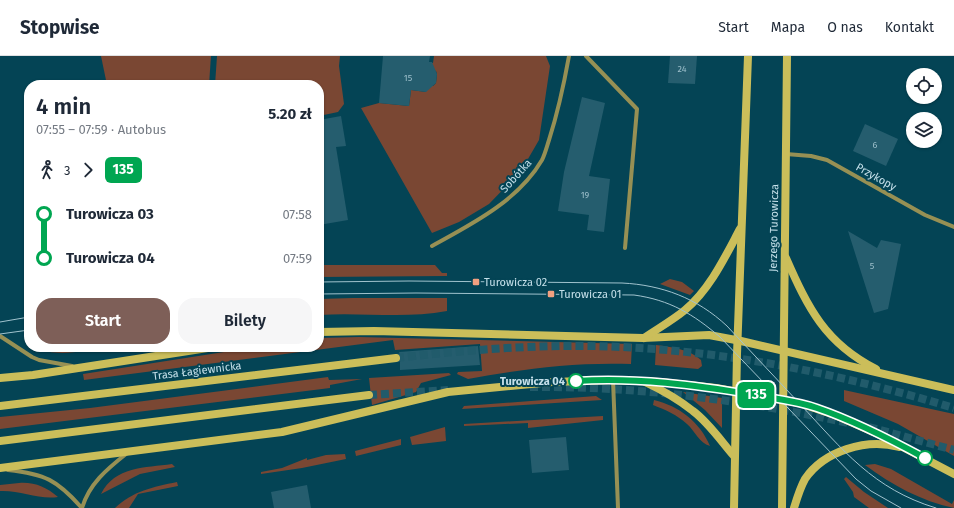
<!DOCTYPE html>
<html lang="pl">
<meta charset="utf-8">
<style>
:root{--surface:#fff;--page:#f6f6f7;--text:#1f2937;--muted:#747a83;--line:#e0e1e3;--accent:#7e5f58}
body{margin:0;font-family:"Fira Sans",sans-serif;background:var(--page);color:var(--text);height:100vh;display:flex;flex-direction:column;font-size:15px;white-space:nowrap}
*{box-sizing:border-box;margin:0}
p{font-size:13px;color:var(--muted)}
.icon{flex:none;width:22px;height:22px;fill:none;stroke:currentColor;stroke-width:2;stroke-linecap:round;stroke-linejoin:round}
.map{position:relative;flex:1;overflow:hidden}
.sheet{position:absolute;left:24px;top:24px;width:300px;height:272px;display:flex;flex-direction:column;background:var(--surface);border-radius:16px;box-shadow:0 1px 3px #0004}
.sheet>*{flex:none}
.badge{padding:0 8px;border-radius:6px;font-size:14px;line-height:26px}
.tools{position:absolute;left:906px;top:12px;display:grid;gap:8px}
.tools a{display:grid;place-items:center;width:36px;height:36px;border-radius:50%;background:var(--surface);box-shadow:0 1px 3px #0004;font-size:20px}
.map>.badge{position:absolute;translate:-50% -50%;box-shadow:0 0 0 2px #fff}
.legs{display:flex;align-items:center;gap:6px;height:44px;padding:0 12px;font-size:13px}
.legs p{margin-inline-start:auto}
.headline{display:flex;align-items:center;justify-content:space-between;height:68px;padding:0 12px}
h1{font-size:22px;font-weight:600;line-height:30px}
.action{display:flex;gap:8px;margin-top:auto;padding:8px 12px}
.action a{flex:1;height:46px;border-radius:16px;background:var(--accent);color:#fff;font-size:16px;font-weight:600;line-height:46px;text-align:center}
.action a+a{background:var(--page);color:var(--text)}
ul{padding:0 12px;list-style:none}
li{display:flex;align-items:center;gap:14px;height:44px;font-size:15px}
li i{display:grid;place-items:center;width:6px;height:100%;margin:0 5px;background:currentColor}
li i::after{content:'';width:10px;height:10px;margin:-5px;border:3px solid;border-radius:50%;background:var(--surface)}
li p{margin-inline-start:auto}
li:first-child i{background:linear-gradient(#0000 50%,currentColor 0)}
li:last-child i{background:linear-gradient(currentColor 50%,#0000 0)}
header{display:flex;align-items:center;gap:24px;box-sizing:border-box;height:56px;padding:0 20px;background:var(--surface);border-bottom:1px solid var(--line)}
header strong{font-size:19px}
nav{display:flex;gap:22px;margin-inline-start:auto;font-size:14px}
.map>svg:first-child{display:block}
</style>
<header>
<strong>Stopwise</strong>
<nav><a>Start</a><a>Mapa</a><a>O nas</a><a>Kontakt</a></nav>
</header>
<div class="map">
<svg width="954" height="452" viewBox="0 0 954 452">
<rect width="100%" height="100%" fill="#044455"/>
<g fill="#7a4733">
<path d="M101,0H211L209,29H107Z"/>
<path d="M217,0H340L339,10L344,48L338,56L319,60V29H215Z"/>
<path d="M434,0H546L550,10L539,84L521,115L489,148L459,166L432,177L361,52L379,47L409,50L411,34L426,36L427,29L433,30L436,27L437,18L436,15L429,13L430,7H433Z"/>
<path d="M319,209H435L442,217H447V220L319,221Z"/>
<path d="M670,223L682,226L694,235L690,239L660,228Z"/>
<path d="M353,242H447V255C405,263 361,256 319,259V243Z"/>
<path d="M359,281L632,288L631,308C575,306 522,313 468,323L457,318L458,316L482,315L480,288L395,294L393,284L84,324L83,318L256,291H319V282Z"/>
<path d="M656,289C672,291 689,293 701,304L702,310L698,313L655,309Z"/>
<path d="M34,291H106C82,295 57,302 34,291Z"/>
<path d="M449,317L451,319L421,327L416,336L372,349L369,322Z"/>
<path d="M328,321L329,324L362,323L330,329V332L0,373V361L90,352Z"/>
<path d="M844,334L954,358V400L898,368L844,345Z"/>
<path d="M683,336L722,342V372L705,354Z"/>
<path d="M596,340L602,344L462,353L464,350Z"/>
<path d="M654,344C679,350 700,366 710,390C699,387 695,375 687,368C677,359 666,354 653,349Z"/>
<path d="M603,360V364L528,372V367L464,370V368Z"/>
<path d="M445,371L446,385L412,389L410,381Z"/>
<path d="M401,383V389L356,400L355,395Z"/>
<path d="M345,398L346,403L302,412L261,418V416L282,412L307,402V404L326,399Z"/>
<path d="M172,408L175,411L140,418L101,438C115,410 145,412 172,408Z"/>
<path d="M875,408L891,413L952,448L954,444V452C921,445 892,429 865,409Z"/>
<path d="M846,421L864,436L888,452H869L854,441L853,436L844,423Z"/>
<path d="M177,426L178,430L138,438L129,452H115C133,435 153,431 177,426Z"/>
<path d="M19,427C35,426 46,431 58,441C39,444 20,434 0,435V429Z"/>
</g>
<g fill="#255d6e">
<path d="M383,0H430L429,6H432L437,18L436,27L426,36L411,34L409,50L379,47Z"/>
<path d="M670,0H697L695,28L668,27Z"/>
<path d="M582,41L605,47L589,120L610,123L604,176L587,174L589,159L558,155L564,116Z"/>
<path d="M341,60L346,90L336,91L348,164L319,169V64Z"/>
<path d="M865,68L898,83L886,110L853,95Z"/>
<path d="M848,175L877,192L881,184L901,188L888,253L874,257Z"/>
<path d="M478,290L480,309L400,314V306L401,302L399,296Z"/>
<path d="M566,381L569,414L532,417L529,384Z"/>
<path d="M307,429L311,452H274L271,436Z"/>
</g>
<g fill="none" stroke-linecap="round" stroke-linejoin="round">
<g stroke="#215b6b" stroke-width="8" stroke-dasharray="8 4" stroke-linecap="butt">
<path d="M396,302C460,295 524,289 589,290C713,292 835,316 954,352"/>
<path d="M530,331C636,330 744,344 848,367"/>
<path d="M369,339L448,334"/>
<path d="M869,371L954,394"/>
</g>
<g stroke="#979054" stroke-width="4">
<path d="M586,0L637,53L625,192"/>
<path d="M786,98L811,100L827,104L925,159L954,171"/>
<path d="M432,190C472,168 518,145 542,104C545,98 547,90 549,84C558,56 564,28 569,0"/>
<path d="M0,280L32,301L39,304L72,310"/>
<path d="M613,324L618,452"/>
<path d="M8,414C45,418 57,424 81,451"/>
<path d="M82,452C89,428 107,413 126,398"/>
</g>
<g stroke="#cbbe5a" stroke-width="8">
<path d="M786,202C808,252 825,287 876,313"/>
<path d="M319,276L374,275L643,282L709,279L741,285L954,334"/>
<path d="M644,282C657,273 673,264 685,254C710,233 725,201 740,173"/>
<path d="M0,322L33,319L214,291"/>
<path d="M645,326C662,334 678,343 693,355C709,367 721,385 734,400"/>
<path d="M0,350L396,302"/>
<path d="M0,385L369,339"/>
<path d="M0,412L282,376L448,336L552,326L613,324L660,326L716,332L799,347L835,359L876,377L954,418"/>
<path d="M734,452L737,298L748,0"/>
<path d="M782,452L787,0"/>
<path d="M794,452C797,442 800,432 805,423C824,395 866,382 899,391"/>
</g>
<g stroke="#a1c3ce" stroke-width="1">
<path d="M319,226L409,225L622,227C662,229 697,242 727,270C751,296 776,322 800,348C843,394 873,433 936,452"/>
<path d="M319,238L416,237L634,239C670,244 693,258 720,281L856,423L871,435L901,452"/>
<path d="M0,266L29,261"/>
<path d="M0,278L29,274"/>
</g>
</g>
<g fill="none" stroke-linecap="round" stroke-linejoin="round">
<g stroke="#fff" stroke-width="9">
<path id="line-1" d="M576,325C636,321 695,329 755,339C776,343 797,345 817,352C855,365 890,383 925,402"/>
</g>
<use href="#line-1" stroke="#00a651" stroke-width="6"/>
</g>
<g fill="#f2a080" stroke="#044455" stroke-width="1.5">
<rect x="472" y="222" width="8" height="8" rx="2"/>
<rect x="547" y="234" width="8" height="8" rx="2"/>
</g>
<g fill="#fff" stroke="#00a651" stroke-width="2">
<circle cx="576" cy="325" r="7"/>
<circle cx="925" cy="402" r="7"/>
</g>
<g text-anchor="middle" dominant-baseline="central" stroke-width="4" stroke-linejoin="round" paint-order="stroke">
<g font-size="9" fill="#9dbfcb">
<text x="682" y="13">24</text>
<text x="408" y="22">15</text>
<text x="875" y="89">6</text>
<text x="585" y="139">19</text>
<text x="872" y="210">5</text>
</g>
<g font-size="11" fill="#c5e0ea" stroke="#044455">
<text transform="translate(516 120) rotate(-48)">Sobótka</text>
<text transform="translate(876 121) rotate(29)">Przykopy</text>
<text transform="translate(774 172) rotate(-89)">Jerzego Turowicza</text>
<text transform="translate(197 315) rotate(-7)">Trasa Łagiewnicka</text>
</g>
<g font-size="11" fill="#c5e0ea" stroke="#044455" text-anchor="start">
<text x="484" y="226">Turowicza 02</text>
<text x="559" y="238">Turowicza 01</text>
</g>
<g font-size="11" font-weight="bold" fill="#c5e0ea" stroke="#044455" text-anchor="end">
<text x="565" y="325">Turowicza 04</text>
</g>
</g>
</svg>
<div class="tools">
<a><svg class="icon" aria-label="locate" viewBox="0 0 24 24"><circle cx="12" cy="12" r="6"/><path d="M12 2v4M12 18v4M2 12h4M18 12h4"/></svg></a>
<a><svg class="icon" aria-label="layers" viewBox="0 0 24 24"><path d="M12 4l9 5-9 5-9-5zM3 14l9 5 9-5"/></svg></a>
</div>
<b class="badge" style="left:756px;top:339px;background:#00a651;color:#fff">135</b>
<section class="sheet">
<div class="headline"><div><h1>4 min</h1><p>07:55 – 07:59 · Autobus</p></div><b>5.20 zł</b></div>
<div class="legs"><svg class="icon" aria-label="walk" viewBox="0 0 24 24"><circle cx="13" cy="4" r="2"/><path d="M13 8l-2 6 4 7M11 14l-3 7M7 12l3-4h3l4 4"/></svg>3<svg class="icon" aria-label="forward" viewBox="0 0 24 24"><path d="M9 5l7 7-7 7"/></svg><b class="badge" style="background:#00a651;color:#fff">135</b></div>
<ul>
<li><i style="color:#00a651"></i><b>Turowicza 03</b><p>07:58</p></li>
<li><i style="color:#00a651"></i><b>Turowicza 04</b><p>07:59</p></li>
</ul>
<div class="action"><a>Start</a><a>Bilety</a></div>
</section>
</div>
